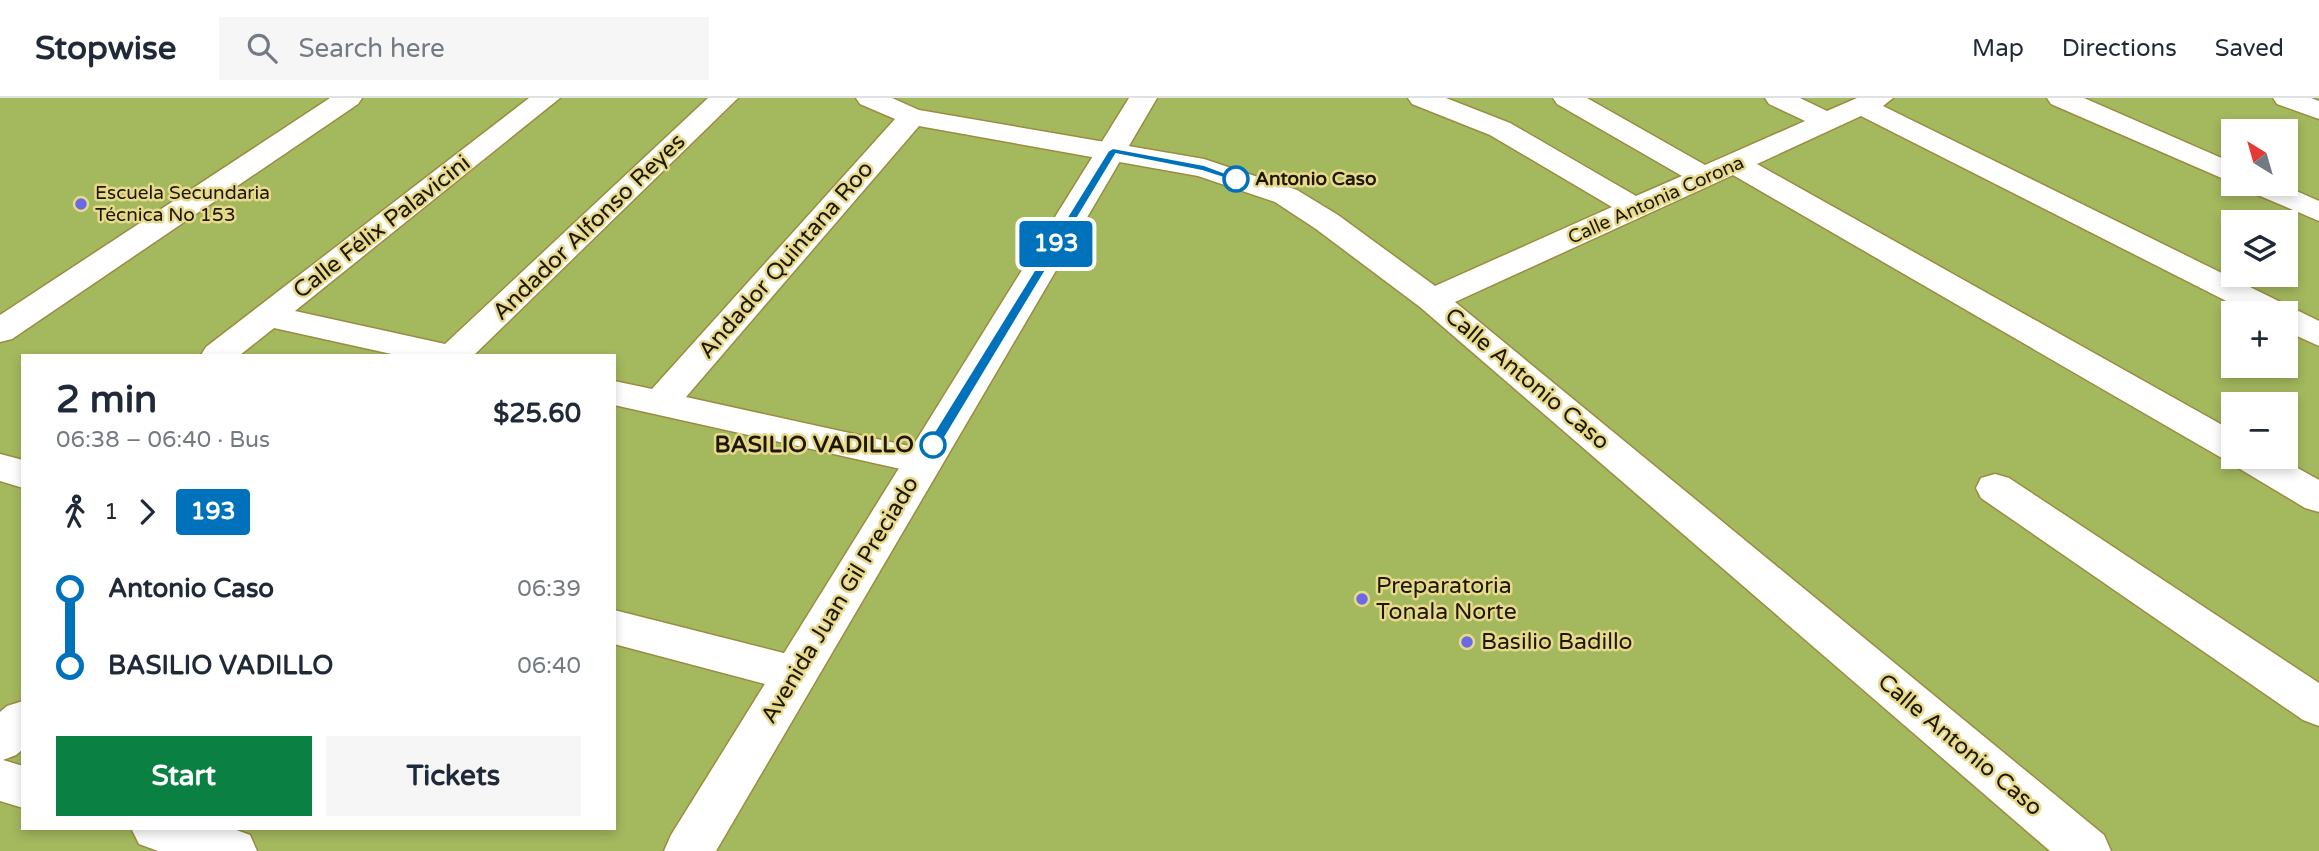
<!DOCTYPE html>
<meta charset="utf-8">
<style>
:root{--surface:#fff;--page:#f6f6f7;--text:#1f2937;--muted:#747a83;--line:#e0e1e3;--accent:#0b8043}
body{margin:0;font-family:"Varela Round",sans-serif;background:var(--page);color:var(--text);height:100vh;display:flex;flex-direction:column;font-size:26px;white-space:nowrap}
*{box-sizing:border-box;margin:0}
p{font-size:23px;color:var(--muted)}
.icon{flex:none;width:38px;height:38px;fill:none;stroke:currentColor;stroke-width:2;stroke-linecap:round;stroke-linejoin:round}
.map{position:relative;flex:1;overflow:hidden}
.sheet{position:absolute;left:21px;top:256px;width:595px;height:476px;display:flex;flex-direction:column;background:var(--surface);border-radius:0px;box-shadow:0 4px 10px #0003}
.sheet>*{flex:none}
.badge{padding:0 14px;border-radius:5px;font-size:24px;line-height:46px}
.needle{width:46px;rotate:323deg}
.buttons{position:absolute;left:2221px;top:21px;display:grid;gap:14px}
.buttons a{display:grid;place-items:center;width:77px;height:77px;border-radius:0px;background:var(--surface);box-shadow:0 4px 10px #0003;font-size:35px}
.map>.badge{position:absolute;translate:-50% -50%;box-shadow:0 0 0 4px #fff}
.legs{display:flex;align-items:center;gap:10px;height:77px;padding:0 35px;font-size:23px}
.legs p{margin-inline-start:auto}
.summary{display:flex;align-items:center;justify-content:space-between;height:119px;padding:0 35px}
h1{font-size:38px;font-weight:700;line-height:52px}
.button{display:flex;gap:14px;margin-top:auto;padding:14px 35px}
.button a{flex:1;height:80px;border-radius:0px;background:var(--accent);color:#fff;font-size:28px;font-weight:700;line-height:80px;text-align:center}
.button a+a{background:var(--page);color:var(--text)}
ul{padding:0 35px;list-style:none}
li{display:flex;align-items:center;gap:24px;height:77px;font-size:26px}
li i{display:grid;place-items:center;width:10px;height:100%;margin:0 9px;background:currentColor}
li i::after{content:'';width:18px;height:18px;margin:-9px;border:5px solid;border-radius:50%;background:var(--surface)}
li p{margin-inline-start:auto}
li:first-child i{background:linear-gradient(#0000 50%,currentColor 0)}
li:last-child i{background:linear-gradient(currentColor 50%,#0000 0)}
header{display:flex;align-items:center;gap:42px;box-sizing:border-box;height:98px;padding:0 35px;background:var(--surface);border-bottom:2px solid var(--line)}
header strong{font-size:33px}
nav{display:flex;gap:38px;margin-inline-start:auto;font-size:24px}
.search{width:490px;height:63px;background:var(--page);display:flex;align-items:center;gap:18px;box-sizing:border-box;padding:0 24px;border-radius:0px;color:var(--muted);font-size:26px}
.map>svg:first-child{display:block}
</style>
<header>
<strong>Stopwise</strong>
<div class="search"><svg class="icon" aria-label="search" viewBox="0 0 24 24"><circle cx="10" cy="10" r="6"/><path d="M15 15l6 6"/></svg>Search here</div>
<nav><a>Map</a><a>Directions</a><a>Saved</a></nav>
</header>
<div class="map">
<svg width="2319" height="753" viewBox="0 0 2319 753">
<rect width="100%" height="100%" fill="#e7da8c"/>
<path fill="#a4b85e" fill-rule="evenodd" d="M0,0H2319V753H0ZM2233,33H2286V86H2233ZM2233,124H2286V177H2233ZM2233,215H2286V268H2233ZM23,257H614V730H23ZM2233,306H2286V359H2233Z"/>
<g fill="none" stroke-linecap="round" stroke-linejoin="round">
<g stroke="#9a8d40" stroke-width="3">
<g id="minor">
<path d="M330,0H362L358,6L12,241L0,244V217Z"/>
<path d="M529,0H560L295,213L445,246L708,0H738L474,257H396L274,230L240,257H201L206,249Z"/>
<path d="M856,0H892L919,12L1204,61L1297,92L1338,117L1435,188L1612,109L1490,37L1412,6L1408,0H1446L1510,25L1636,98L1682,78L1557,6L1553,0H1587L1705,67L1805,23L1769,6L1765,0H1800L1827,13L1857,0H1893L1883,8L2319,223V248L2286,233V215H2250L1861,18L1757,66L2233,333V359H2278L2319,382V414L2305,410L2235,368L2231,363L2220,359L1733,77L1455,204L2104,737L2111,753H2050L1420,209L1316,131L1275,104L1198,78L919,28L686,299L936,354L942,363L936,372L923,376L614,307V283L652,291L895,21L860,6Z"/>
<path d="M2047,0H2084L2233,65V85L2051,6Z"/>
<path d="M2273,0H2311L2319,3V21L2277,6Z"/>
<path d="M2241,86H2280L2319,103V123L2246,92Z"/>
<path d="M0,356L23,362V390L0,383Z"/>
<path d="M1995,376L2009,380L2319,585V628L2303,622L1981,400L1976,390L1981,380Z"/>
<path d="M614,512L795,558L811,563L817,576L811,589L795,594L614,546Z"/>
<path d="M23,603V651L16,657L3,662L23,668V710L0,703V614L7,608Z"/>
<path d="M131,730H231L250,737L257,753H158L139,746Z"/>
</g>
</g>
<g stroke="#9a8d40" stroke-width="3">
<path id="tertiary" d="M1129,0H1157L716,753H664L671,737Z"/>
</g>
<use href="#minor" fill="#fff" fill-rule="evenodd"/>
<use href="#tertiary" fill="#fff" fill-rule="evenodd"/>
</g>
<path fill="#0072bc" stroke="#fff" stroke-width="2" d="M1113,50L1204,67L1242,81L1236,84L1202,73L1116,56L938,351H928V344L1108,53Z"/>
<g fill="#fff" stroke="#0072bc" stroke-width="3.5">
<circle cx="1236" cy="81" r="12"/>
<circle cx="933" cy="347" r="12"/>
</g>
<g fill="#6b6ae4" stroke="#e7da8c" stroke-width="2.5">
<circle cx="81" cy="106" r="7"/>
<circle cx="1362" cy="501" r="7"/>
<circle cx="1467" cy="544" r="7"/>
</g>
<g text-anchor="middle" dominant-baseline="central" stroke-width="5" stroke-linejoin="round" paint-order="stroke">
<g font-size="19" font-weight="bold" fill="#1e1800" stroke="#e7da8c" text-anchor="start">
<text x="1255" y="81">Antonio Caso</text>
</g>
<g font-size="19" fill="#1e1800" stroke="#e7da8c" text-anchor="start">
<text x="95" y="95">Escuela Secundaria<tspan x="95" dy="22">Técnica No 153</tspan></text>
</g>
<g font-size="19" fill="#1e1800" stroke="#e7da8c">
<text transform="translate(1656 102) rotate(-24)">Calle Antonia Corona</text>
</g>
<g font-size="23" fill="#1e1800" stroke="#e7da8c">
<text transform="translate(382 129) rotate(-38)">Calle Félix Palavicini</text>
<text transform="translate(589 129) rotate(-44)">Andador Alfonso Reyes</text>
<text transform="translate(786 162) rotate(-49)">Andador Quintana Roo</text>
<text transform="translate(1527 281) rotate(40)">Calle Antonio Caso</text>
<text transform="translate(840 502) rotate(-59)">Avenida Juan Gil Preciado</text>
<text transform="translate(1960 647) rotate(40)">Calle Antonio Caso</text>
</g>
<g font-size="23" font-weight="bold" fill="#1e1800" stroke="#e7da8c" text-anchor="end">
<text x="914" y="347">BASILIO VADILLO</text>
</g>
<g font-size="23" fill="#1e1800" stroke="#e7da8c" text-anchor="start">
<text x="1376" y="488">Preparatoria<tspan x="1376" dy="26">Tonala Norte</tspan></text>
<text x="1481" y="544">Basilio Badillo</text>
</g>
</g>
</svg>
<div class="buttons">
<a><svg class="needle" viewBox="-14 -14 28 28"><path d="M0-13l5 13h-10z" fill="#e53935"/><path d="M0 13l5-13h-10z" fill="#747a83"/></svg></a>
<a><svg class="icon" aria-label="layers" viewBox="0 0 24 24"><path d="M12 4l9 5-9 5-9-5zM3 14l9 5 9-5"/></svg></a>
<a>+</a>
<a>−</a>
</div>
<b class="badge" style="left:1056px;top:146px;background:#0072bc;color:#fff">193</b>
<section class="sheet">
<div class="summary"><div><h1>2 min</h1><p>06:38 – 06:40 · Bus</p></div><b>$25.60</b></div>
<div class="legs"><svg class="icon" aria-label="walk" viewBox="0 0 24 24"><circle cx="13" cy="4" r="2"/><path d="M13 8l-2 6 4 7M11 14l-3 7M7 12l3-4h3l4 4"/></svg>1<svg class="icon" aria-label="forward" viewBox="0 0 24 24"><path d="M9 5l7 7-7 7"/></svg><b class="badge" style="background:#0072bc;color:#fff">193</b></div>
<ul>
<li><i style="color:#0072bc"></i><b>Antonio Caso</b><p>06:39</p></li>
<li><i style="color:#0072bc"></i><b>BASILIO VADILLO</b><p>06:40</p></li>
</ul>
<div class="button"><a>Start</a><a>Tickets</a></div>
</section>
</div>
